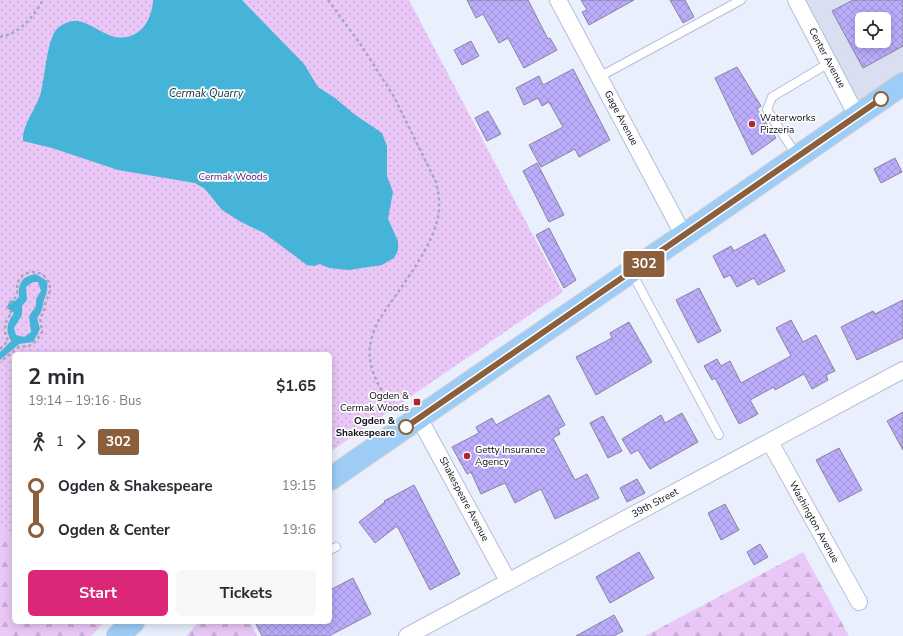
<!DOCTYPE html>
<meta charset="utf-8">
<style>
:root{--surface:#fff;--page:#f7f7f7;--text:#2b2b33;--muted:#7c7c81;--accent:#db2777}
body{margin:0;font-family:"Nunito Sans",sans-serif;background:var(--page);color:var(--text);height:100vh;display:flex;flex-direction:column;font-size:15px;white-space:nowrap}
*{box-sizing:border-box;margin:0}
p{font-size:13px;color:var(--muted)}
.icon{flex:none;width:22px;height:22px;fill:none;stroke:currentColor;stroke-width:2;stroke-linecap:round;stroke-linejoin:round}
.map{position:relative;flex:1;overflow:hidden}
.drawer{position:absolute;left:12px;top:352px;width:320px;height:272px;display:flex;flex-direction:column;background:var(--surface);border-radius:6px;box-shadow:0 2px 10px #0003}
.drawer>*{flex:none}
.badge{padding:0 8px;border-radius:3px;font-size:14px;line-height:26px}
.buttons{position:absolute;left:855px;top:12px;display:grid;gap:8px}
.buttons a{display:grid;place-items:center;width:36px;height:36px;border-radius:6px;background:var(--surface);box-shadow:0 2px 10px #0003;font-size:20px}
.map>.badge{position:absolute;translate:-50% -50%;box-shadow:0 0 0 2px #fff}
.legs{display:flex;align-items:center;gap:6px;height:44px;padding:0 16px;font-size:13px}
.legs p{margin-inline-start:auto}
.head{display:flex;align-items:center;justify-content:space-between;height:68px;padding:0 16px}
h1{font-size:22px;font-weight:700;line-height:30px}
.primary-button{display:flex;gap:8px;margin-top:auto;padding:8px 16px}
.primary-button a{flex:1;height:46px;border-radius:6px;background:var(--accent);color:#fff;font-size:16px;font-weight:700;line-height:46px;text-align:center}
.primary-button a+a{background:var(--page);color:var(--text)}
ul{padding:0 16px;list-style:none}
li{display:flex;align-items:center;gap:14px;height:44px;font-size:15px}
li i{display:grid;place-items:center;width:6px;height:100%;margin:0 5px;background:currentColor}
li i::after{content:'';width:10px;height:10px;margin:-5px;border:3px solid;border-radius:50%;background:var(--surface)}
li p{margin-inline-start:auto}
li:first-child i{background:linear-gradient(#0000 50%,currentColor 0)}
li:last-child i{background:linear-gradient(currentColor 50%,#0000 0)}
.map>svg:first-child{display:block}
</style>
<div class="map">
<svg width="903" height="636" viewBox="0 0 903 636">
<defs>
<pattern id="green-dots" width="8" height="8" patternUnits="userSpaceOnUse"><rect width="8" height="8" fill="#e9c8f8"/><path d="M2 2h.1M6 6h.1" fill="none" stroke="#c7abd4" stroke-width="1.8" stroke-linecap="round"/></pattern>
<pattern id="forest-firs" width="22" height="20" patternUnits="userSpaceOnUse"><rect width="22" height="20" fill="#e9c8f8"/><path d="M5 1l3.5 6h-7zM16 11l3.5 6h-7z" fill="#c7abd4"/></pattern>
<pattern id="building-cross-hatch" width="8" height="8" patternUnits="userSpaceOnUse"><rect width="8" height="8" fill="#bbadfb"/><path d="M0 0l8 8M0 8l8-8" fill="none" stroke="#a094d7"/></pattern>
</defs>
<rect width="100%" height="100%" fill="#eaeffe"/>
<path fill="#d9dff1" fill-rule="evenodd" d="M801,0H903V80L859,110ZM862,19H884V41H862Z"/>
<path fill="url(#green-dots)" d="M0,0H409L563,292L330,452V354H14V622H104L91,636H0Z"/>
<g fill="url(#forest-firs)">
<path d="M0,527L14,535V622H104L91,636H0Z"/>
<path d="M803,552L849,636H645Z"/>
<path d="M199,622H250L257,636H186Z"/>
</g>
<g fill="#46b3d8" fill-rule="evenodd">
<path d="M153,0H242L304,64L318,87L335,98L354,114L382,133L387,146V176L393,192L388,219L398,241V250L394,258L382,265L349,270L329,268L320,264L314,266L307,265L264,233L241,222L222,210L205,189L195,183L118,170L52,148L23,141C22,124 37,108 41,92C45,77 47,41 56,30C60,25 71,20 78,21C91,23 102,34 115,37C139,41 152,21 153,0Z"/>
<path d="M36,274L47,281C48,289 47,292 44,300C42,307 43,311 37,318L40,329L33,342L19,344L0,360V352L11,341C5,329 7,323 14,313L7,308L10,300L15,301L19,297C18,283 22,276 36,274ZM33,282H38L41,291L36,299V306L29,316L31,332L24,337L16,335L14,328L22,315V306L27,300L26,287Z"/>
</g>
<g fill="url(#building-cross-hatch)" stroke="#87849a" fill-rule="evenodd">
<path d="M467,0H528L548,39L550,38L557,50L524,68L508,38L499,43L483,14L476,18Z"/>
<path d="M581,0H634L589,25L582,12L587,10Z"/>
<path d="M670,0H685L694,17L683,23Z"/>
<path d="M853,0H903V46L863,68L832,11ZM862,19H884V41H862Z"/>
<path d="M471,41L479,56L462,65L454,50Z"/>
<path d="M737,67L761,106L757,109L776,138L752,155L715,78Z"/>
<path d="M573,69L610,140L579,157L575,149L541,167L529,145L563,127L549,102L542,106L538,98L524,105L516,88L539,76L543,85Z"/>
<path d="M488,111L501,134L487,141L475,118Z"/>
<path d="M895,158L902,172L881,183L874,169Z"/>
<path d="M537,163L564,215L549,222L523,171Z"/>
<path d="M549,228L576,280L564,288L536,235Z"/>
<path d="M765,234L785,271L758,285L754,278L737,287L730,275L724,278L713,256L731,246L734,251Z"/>
<path d="M699,288L721,331L698,343L676,300Z"/>
<path d="M903,300V338L857,360L841,327L873,311L875,314Z"/>
<path d="M791,320L803,342L816,335L835,371L826,375L828,380L812,389L804,374L775,390L774,387L750,400L758,414L739,424L715,378L712,380L704,366L717,359L721,366L730,361L741,383L791,356L776,328Z"/>
<path d="M629,322L652,362L596,395L576,357L612,338L610,333Z"/>
<path d="M549,395L565,425L558,429L560,434L553,438L575,480L587,474L599,498L555,519L541,489L515,503L505,483L481,494L471,472L467,474L452,447L479,433L476,427L492,418L496,425Z"/>
<path d="M903,412V450L887,421Z"/>
<path d="M682,413L698,442L650,469L638,450L631,454L622,439L661,415L665,423Z"/>
<path d="M603,416L622,451L608,458L590,423Z"/>
<path d="M839,448L862,490L839,502L816,460Z"/>
<path d="M637,479L645,493L627,502L620,488Z"/>
<path d="M414,485L460,574L430,590L397,526L375,543L359,522L385,502L384,501Z"/>
<path d="M725,504L739,530L721,540L708,513Z"/>
<path d="M760,544L768,557L754,565L747,552Z"/>
<path d="M639,552L654,578L610,603L596,577Z"/>
<path d="M353,578L371,614L329,636H262L255,622H330V590Z"/>
<path d="M614,615L623,631L614,636H576Z"/>
</g>
<g fill="none" stroke-linecap="round" stroke-linejoin="round">
<g stroke="#b6bed5" stroke-width="10">
<g id="lane">
<path d="M599,77L741,0"/>
<path d="M797,156L767,110L772,97L829,63"/>
<path d="M632,273L719,435"/>
<path d="M330,550L336,547"/>
</g>
</g>
<g stroke="#b6bed5" stroke-width="18">
<g id="street">
<path d="M558,0L684,236"/>
<path d="M796,0L857,116"/>
<path d="M419,418L508,581"/>
<path d="M770,442L859,602"/>
<path d="M407,636L903,370"/>
</g>
</g>
<g stroke="#cfcfd1" stroke-width="24">
<g id="primary">
<path d="M330,479L903,84"/>
<path d="M118,636L133,622"/>
</g>
</g>
<g stroke="#a5a9b6" stroke-width="2.5" stroke-dasharray="3 3" stroke-linecap="butt">
<path d="M328,0L361,45L393,95L436,182C438,191 440,200 439,209C437,244 398,290 379,320C359,357 374,379 395,412"/>
<path d="M0,37C21,33 33,17 43,0"/>
<path d="M0,349L8,341C3,331 4,321 12,313L7,308C10,302 15,299 16,296C19,290 15,285 20,278C30,266 50,273 50,289C50,293 48,296 46,301C44,308 45,311 40,318L42,332L36,341L29,346L19,347L0,362"/>
</g>
<use href="#lane" stroke="#fff" stroke-width="8"/>
<use href="#street" stroke="#fff" stroke-width="16"/>
<use href="#primary" stroke="#9dcdf7" stroke-width="22"/>
</g>
<g fill="none" stroke-linecap="round" stroke-linejoin="round">
<g stroke="#fff" stroke-width="9">
<path id="line-1" d="M406,427L881,99"/>
</g>
<use href="#line-1" stroke="#8b5e3c" stroke-width="6"/>
</g>
<g fill="#fff" stroke="#8b5e3c" stroke-width="2">
<circle cx="881" cy="99" r="7"/>
<circle cx="406" cy="427" r="7"/>
</g>
<g fill="#b4232f" stroke="#fdfdfd" stroke-width="1.5">
<circle cx="752" cy="124" r="4"/>
<rect x="413" y="398" width="8" height="8" rx="2"/>
<circle cx="467" cy="456" r="4"/>
</g>
<g text-anchor="middle" dominant-baseline="central" stroke-width="3.5" stroke-linejoin="round" paint-order="stroke">
<g font-size="10" fill="#0e1119" stroke="#fdfdfd">
<text transform="translate(827 58) rotate(62)">Center Avenue</text>
<text transform="translate(621 118) rotate(62)">Gage Avenue</text>
<text transform="translate(464 499) rotate(62)">Shakespeare Avenue</text>
<text transform="translate(655 503) rotate(-28)">39th Street</text>
<text transform="translate(814 522) rotate(61)">Washington Avenue</text>
</g>
<g font-size="10" fill="#0e1119" stroke="#fdfdfd" text-anchor="start">
<text x="760" y="118">Waterworks<tspan x="760" dy="12">Pizzeria</tspan></text>
<text x="409" y="396" text-anchor="end">Ogden &amp;<tspan x="409" dy="12">Cermak Woods</tspan></text>
<text x="475" y="450">Getty Insurance<tspan x="475" dy="12">Agency</tspan></text>
</g>
<g font-size="10" fill="#5d2275" stroke="#fdfdfd">
<text x="233" y="177">Cermak Woods</text>
</g>
<g font-size="10" font-weight="bold" fill="#0e1119" stroke="#fdfdfd" text-anchor="end">
<text x="395" y="421">Ogden &amp;<tspan x="395" dy="12">Shakespeare</tspan></text>
</g>
<g font-size="11" font-style="italic" fill="#1a2d34" stroke="#fdfdfd">
<text x="206" y="93">Cermak Quarry</text>
</g>
</g>
</svg>
<div class="buttons">
<a><svg class="icon" aria-label="locate" viewBox="0 0 24 24"><circle cx="12" cy="12" r="6"/><path d="M12 2v4M12 18v4M2 12h4M18 12h4"/></svg></a>
</div>
<b class="badge" style="left:644px;top:264px;background:#8b5e3c;color:#fff">302</b>
<section class="drawer">
<div class="head"><div><h1>2 min</h1><p>19:14 – 19:16 · Bus</p></div><b>$1.65</b></div>
<div class="legs"><svg class="icon" aria-label="walk" viewBox="0 0 24 24"><circle cx="13" cy="4" r="2"/><path d="M13 8l-2 6 4 7M11 14l-3 7M7 12l3-4h3l4 4"/></svg>1<svg class="icon" aria-label="forward" viewBox="0 0 24 24"><path d="M9 5l7 7-7 7"/></svg><b class="badge" style="background:#8b5e3c;color:#fff">302</b></div>
<ul>
<li><i style="color:#8b5e3c"></i><b>Ogden &amp; Shakespeare</b><p>19:15</p></li>
<li><i style="color:#8b5e3c"></i><b>Ogden &amp; Center</b><p>19:16</p></li>
</ul>
<div class="primary-button"><a>Start</a><a>Tickets</a></div>
</section>
</div>
